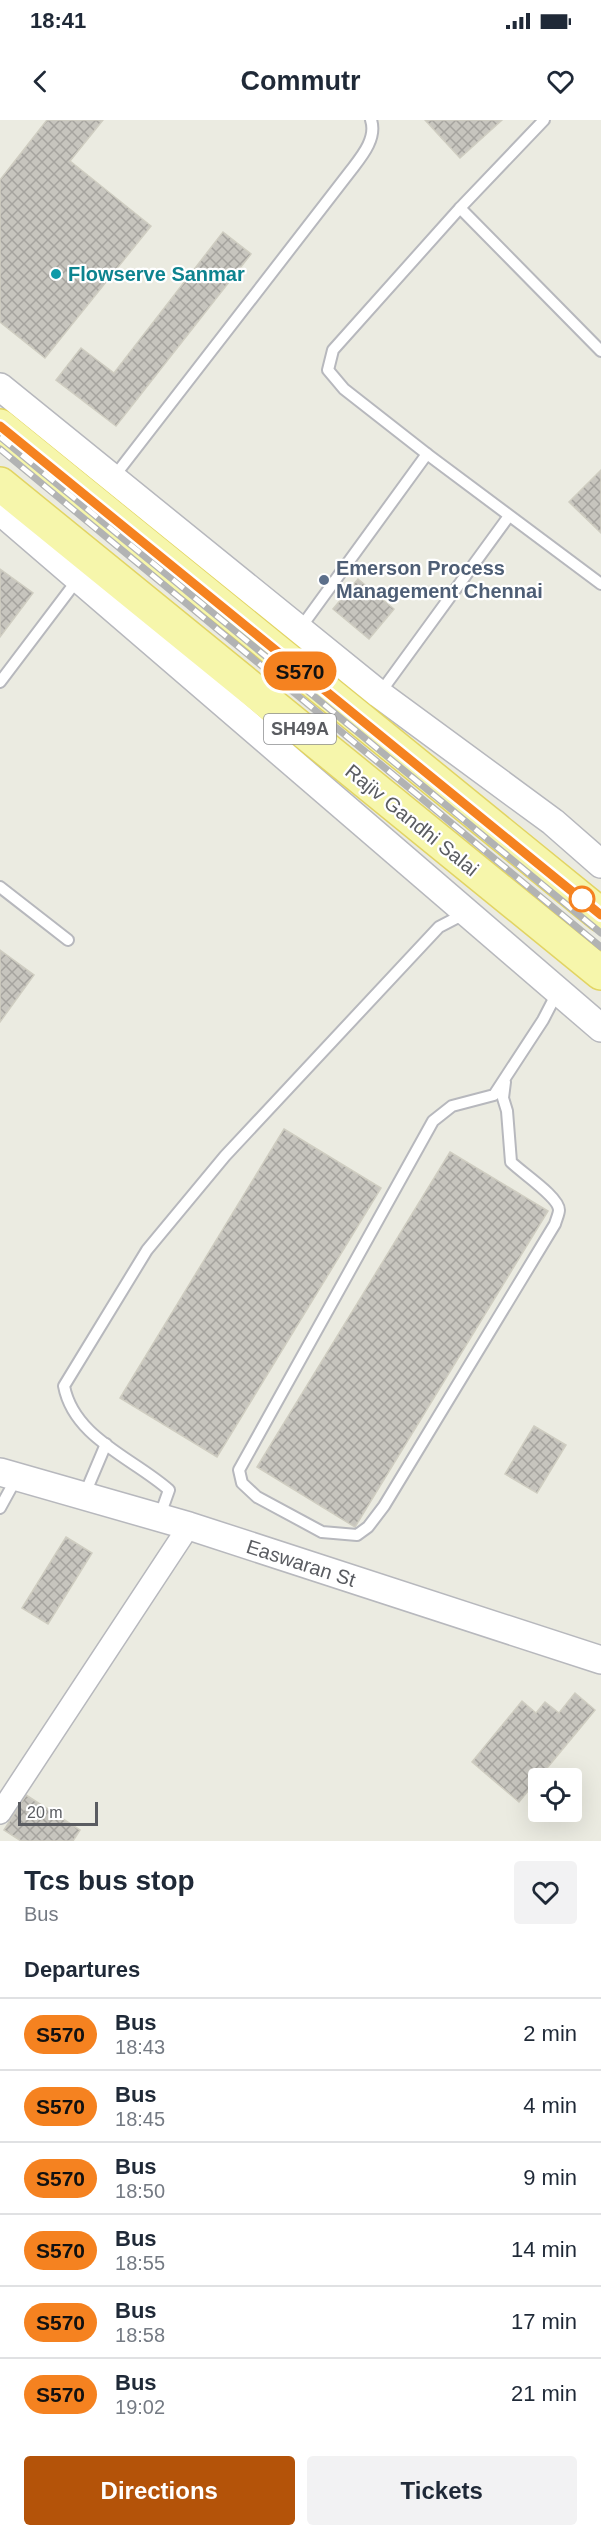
<!DOCTYPE html>
<style>
:root{--surface:#fff;--page:#f2f2f3;--text:#1f2937;--muted:#747a83;--line:#e0e1e3;--accent:#b45309}
body{margin:0;font-family:Arial,sans-serif;background:var(--page);color:var(--text);height:100vh;display:flex;flex-direction:column;font-size:22px;white-space:nowrap}
*{box-sizing:border-box;margin:0}
p{font-size:20px;color:var(--muted)}
.icon{flex:none;width:33px;height:33px;fill:none;stroke:currentColor;stroke-width:2;stroke-linecap:round;stroke-linejoin:round}
.map{position:relative;height:1721px;overflow:hidden}
.sheet{display:flex;flex-direction:column;background:var(--surface);flex:1}
.sheet>*{flex:none}
.badge{padding:0 12px;border-radius:20px;font-size:21px;line-height:39px}
.fabs{position:absolute;left:528px;top:1648px;display:grid;gap:12px}
.fabs a{display:grid;place-items:center;width:54px;height:54px;border-radius:6px;background:var(--surface);box-shadow:0 6px 24px #0002;font-size:30px}
.scale{position:absolute;left:18px;bottom:15px;width:80px;box-sizing:border-box;padding-left:6px;border:3px solid #5a5c61;border-top:0;font-size:16px;line-height:21px;white-space:nowrap;color:#5a5c61;-webkit-text-stroke:4px #fff;paint-order:stroke}
.map>.badge{position:absolute;translate:-50% -50%;box-shadow:0 0 0 3px #fff}
h2{padding:0 24px;font-size:22px;line-height:54px}
.round{display:grid;place-items:center;flex:none;width:63px;height:63px;border-radius:6px;background:var(--page)}
.overview{display:flex;align-items:center;justify-content:space-between;height:102px;padding:0 24px}
h1{font-size:28px;font-weight:800;line-height:45px}
.button{display:flex;gap:12px;margin-top:auto;padding:12px 24px}
.button a{flex:1;height:69px;border-radius:6px;background:var(--accent);color:#fff;font-size:24px;font-weight:800;line-height:69px;text-align:center}
.button a+a{background:var(--page);color:var(--text)}
ul{padding:0;list-style:none}
li{display:flex;align-items:center;gap:18px;height:72px;padding:0 24px;border-top:2px solid var(--line)}
li div{flex:1}
li b{display:block;font-size:22px}
li em{font-style:normal}
li .badge{min-width:66px;font-weight:700;text-align:center}
.status{display:flex;justify-content:space-between;align-items:center;height:42px;padding:0 30px;background:var(--surface);direction:ltr}
.status svg{height:16px;fill:currentColor}
header{display:flex;justify-content:space-between;align-items:center;height:78px;padding:0 24px;background:var(--surface);font-size:27px;font-weight:800}
.map>svg:first-child{display:block}
</style>
<div class="status"><b>18:41</b><svg viewBox="0 0 49 12"><path d="M0 12V9h3v3zM5 12V6h3v6zM10 12V3h3v9zM15 12V0h3v12zM26 1h20v11H26zM47 4h2v5h-2z"/></svg></div>
<header><svg class="icon" aria-label="back" viewBox="0 0 24 24"><path d="M15 5l-7 7 7 7"/></svg>Commutr<svg class="icon" aria-label="heart" viewBox="0 0 24 24"><path d="M12 20l-8-8c-3-5 5-10 8-4 3-6 11-1 8 4z"/></svg></header>
<div class="map">
<svg width="601" height="1721" viewBox="0 0 601 1721">
<defs>
<pattern id="building-cross-hatch" width="8" height="8" patternUnits="userSpaceOnUse" patternTransform="scale(1.5)"><rect width="8" height="8" fill="#c7c5be"/><path d="M0 0l8 8M0 8l8-8" fill="none" stroke="#a5a39e"/></pattern>
</defs>
<rect width="100%" height="100%" fill="#ebebe1"/>
<g fill="url(#building-cross-hatch)" stroke="#cfcdc1" stroke-width="1.5">
<path d="M47,0H103L70,41L151,106L45,238L0,202V60Z"/>
<path d="M425,0H502L460,38Z"/>
<path d="M223,112L251,134L116,306L56,260L81,228L114,253Z"/>
<path d="M601,350V413L569,382Z"/>
<path d="M0,449L33,473L0,517Z"/>
<path d="M358,459L394,489L369,519L333,489Z"/>
<path d="M0,830L34,855L0,902Z"/>
<path d="M284,1009L381,1068L217,1337L120,1278Z"/>
<path d="M450,1032L548,1091L355,1407L257,1347Z"/>
<path d="M534,1306L566,1325L537,1373L505,1354Z"/>
<path d="M66,1417L92,1433L48,1504L22,1488Z"/>
<path d="M575,1573L595,1590L519,1682L472,1642L522,1581L536,1593L545,1582L559,1593Z"/>
<path d="M26,1675L80,1710L73,1721H21L4,1710Z"/>
</g>
<g fill="none" stroke-linecap="round" stroke-linejoin="round">
<g stroke="#b7b8bd" stroke-width="14">
<g id="service">
<path d="M544,0L460,88L333,230L328,250L344,269L427,334L601,464"/>
<path d="M460,88L601,231"/>
<path d="M113,358L352,49C362,36 377,18 371,0"/>
<path d="M299,510L427,334"/>
<path d="M0,562L78,459"/>
<path d="M380,573L509,396"/>
<path d="M0,767L68,820"/>
<path d="M505,962L503,978L507,991L511,1042C522,1053 559,1077 559,1090C559,1094 556,1100 555,1104L384,1386L368,1407L357,1415L322,1412L257,1377L242,1363L239,1350L433,1001L452,986L494,975L543,900L558,871"/>
<path d="M84,1376L106,1324"/>
<path d="M0,1388L17,1357"/>
<path d="M159,1398L169,1370C133,1338 74,1318 64,1266L147,1130L225,1036L439,807L464,794"/>
</g>
</g>
<g stroke="#b7b8bd" stroke-width="24">
<path id="minor" d="M0,1693L189,1406"/>
</g>
<g stroke="#b7b8bd" stroke-width="30">
<g id="tertiary">
<path d="M0,267L379,574L553,702L601,744"/>
<path d="M0,391L601,908"/>
<path d="M0,1352L189,1406L601,1540"/>
</g>
</g>
<g stroke="#e2d463" stroke-width="36">
<g id="primary">
<path d="M0,306L601,795"/>
<path d="M0,364L601,853"/>
</g>
</g>
<use href="#service" stroke="#fff" stroke-width="10"/>
<use href="#minor" stroke="#fff" stroke-width="21"/>
<use href="#tertiary" stroke="#fff" stroke-width="27"/>
<use href="#primary" stroke="#f6f6ab" stroke-width="33"/>
<g stroke="#b2b3b3" stroke-width="7">
<g id="rail">
<path d="M0,317L601,813"/>
<path d="M0,329L601,827"/>
</g>
</g>
<use href="#rail" stroke="#fff" stroke-width="4.5" stroke-dasharray="14" stroke-linecap="butt"/>
</g>
<g fill="none" stroke-linecap="round" stroke-linejoin="round">
<g stroke="#fff" stroke-width="14">
<path id="line" d="M0,306L601,795"/>
</g>
<use href="#line" stroke="#f58220" stroke-width="9"/>
</g>
<circle fill="#0f9aa8" stroke="#fff" stroke-width="2" cx="56" cy="154" r="6"/>
<circle fill="#5c6f8a" stroke="#fff" stroke-width="2" cx="324" cy="460" r="6"/>
<circle fill="#fff" stroke="#f58220" stroke-width="3" cx="582" cy="779" r="12"/>
<g text-anchor="middle" dominant-baseline="central" stroke-width="4.5" stroke-linejoin="round" paint-order="stroke">
<rect fill="#fff" stroke="#8c8d90" stroke-width="1.5" x="264" y="594" width="72" height="30" rx="4.5"/>
<g font-size="18" font-weight="bold" fill="#5a5c61">
<text x="300" y="609">SH49A</text>
</g>
<g font-size="20" font-weight="bold" fill="#0d838f" stroke="#fff" text-anchor="start">
<text x="68" y="154">Flowserve Sanmar</text>
</g>
<g font-size="20" font-weight="bold" fill="#4e5e75" stroke="#fff" text-anchor="start">
<text x="336" y="448">Emerson Process<tspan x="336" dy="23">Management Chennai</tspan></text>
</g>
<g font-size="20" fill="#5a5c61" stroke="#fff">
<text transform="translate(412 700) rotate(39)">Rajiv Gandhi Salai</text>
<text transform="translate(301 1443) rotate(18)">Easwaran St</text>
</g>
</g>
</svg>
<div class="fabs">
<a><svg class="icon" aria-label="locate" viewBox="0 0 24 24"><circle cx="12" cy="12" r="6"/><path d="M12 2v4M12 18v4M2 12h4M18 12h4"/></svg></a>
</div>
<div class="scale">20 m</div>
<b class="badge" style="left:300px;top:551px;background:#f58220;color:#111">S570</b>
</div>
<section class="sheet">
<div class="overview"><div><h1>Tcs bus stop</h1><p>Bus</p></div><a class="round"><svg class="icon" aria-label="heart" viewBox="0 0 24 24"><path d="M12 20l-8-8c-3-5 5-10 8-4 3-6 11-1 8 4z"/></svg></a></div>
<h2>Departures</h2>
<ul>
<li><span class="badge" style="background:#f58220;color:#111">S570</span><div><b>Bus</b><p>18:43</p></div><em>2 min</em></li>
<li><span class="badge" style="background:#f58220;color:#111">S570</span><div><b>Bus</b><p>18:45</p></div><em>4 min</em></li>
<li><span class="badge" style="background:#f58220;color:#111">S570</span><div><b>Bus</b><p>18:50</p></div><em>9 min</em></li>
<li><span class="badge" style="background:#f58220;color:#111">S570</span><div><b>Bus</b><p>18:55</p></div><em>14 min</em></li>
<li><span class="badge" style="background:#f58220;color:#111">S570</span><div><b>Bus</b><p>18:58</p></div><em>17 min</em></li>
<li><span class="badge" style="background:#f58220;color:#111">S570</span><div><b>Bus</b><p>19:02</p></div><em>21 min</em></li>
</ul>
<div class="button"><a>Directions</a><a>Tickets</a></div>
</section>
